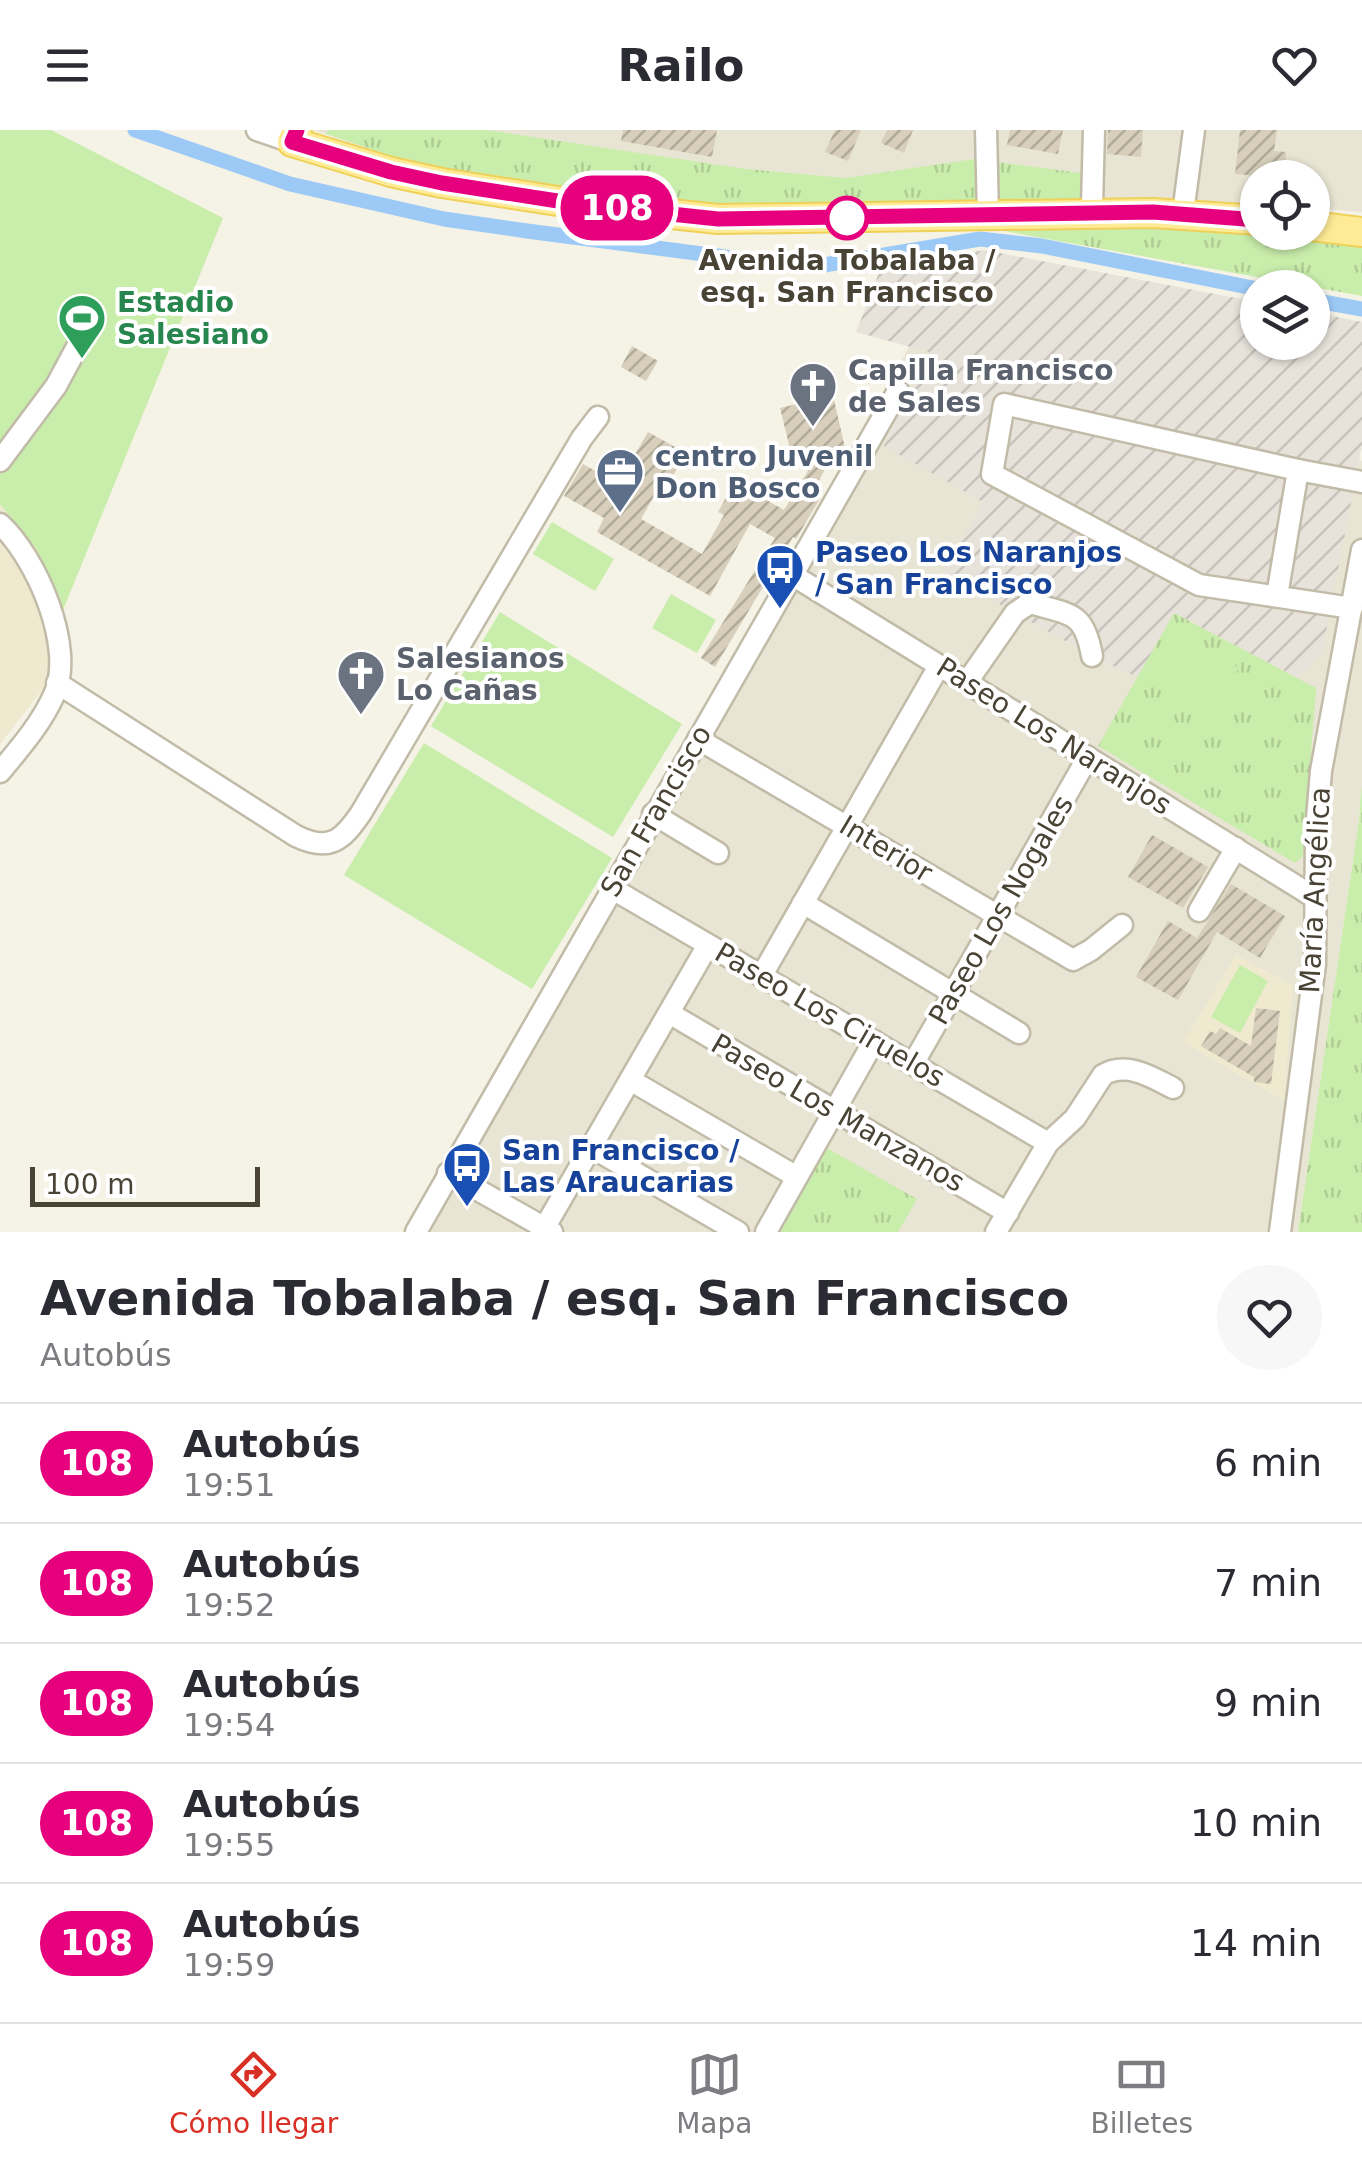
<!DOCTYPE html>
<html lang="es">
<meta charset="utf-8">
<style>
:root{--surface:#fff;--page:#f7f7f7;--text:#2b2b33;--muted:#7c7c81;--line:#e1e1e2;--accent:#d93025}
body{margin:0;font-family:"DejaVu Sans",sans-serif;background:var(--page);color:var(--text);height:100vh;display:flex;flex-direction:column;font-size:38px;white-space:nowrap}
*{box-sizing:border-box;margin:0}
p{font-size:32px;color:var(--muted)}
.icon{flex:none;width:55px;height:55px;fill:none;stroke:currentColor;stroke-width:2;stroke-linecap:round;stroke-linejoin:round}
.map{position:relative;height:1102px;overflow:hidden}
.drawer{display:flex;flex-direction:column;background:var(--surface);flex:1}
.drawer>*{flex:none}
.badge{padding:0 20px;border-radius:32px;font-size:35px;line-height:65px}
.buttons{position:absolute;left:1240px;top:30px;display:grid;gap:20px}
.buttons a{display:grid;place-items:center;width:90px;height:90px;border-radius:50%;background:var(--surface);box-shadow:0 2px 8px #0004;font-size:50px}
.scale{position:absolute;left:30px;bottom:25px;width:230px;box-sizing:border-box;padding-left:10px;border:5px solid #484335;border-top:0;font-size:28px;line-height:35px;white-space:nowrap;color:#484335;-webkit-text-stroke:8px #fff;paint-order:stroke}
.map>.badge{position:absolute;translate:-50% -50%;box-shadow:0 0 0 5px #fff}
.round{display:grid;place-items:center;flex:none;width:105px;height:105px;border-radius:52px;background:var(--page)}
.summary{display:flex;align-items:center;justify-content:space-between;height:170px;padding:0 40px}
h1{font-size:48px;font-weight:700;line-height:75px}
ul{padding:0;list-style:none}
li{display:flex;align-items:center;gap:30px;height:120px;padding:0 40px;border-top:2px solid var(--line)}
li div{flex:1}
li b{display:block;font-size:38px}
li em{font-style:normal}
li .badge{min-width:110px;font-weight:700;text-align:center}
header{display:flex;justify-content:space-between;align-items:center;height:130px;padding:0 40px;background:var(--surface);font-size:45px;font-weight:700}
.dock{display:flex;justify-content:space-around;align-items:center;height:140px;border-top:2px solid var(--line);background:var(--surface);font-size:28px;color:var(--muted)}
.dock a{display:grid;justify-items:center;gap:5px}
.dock .current{color:var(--accent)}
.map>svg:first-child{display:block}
</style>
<header><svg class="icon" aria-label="menu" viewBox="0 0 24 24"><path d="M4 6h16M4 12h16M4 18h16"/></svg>Railo<svg class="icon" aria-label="heart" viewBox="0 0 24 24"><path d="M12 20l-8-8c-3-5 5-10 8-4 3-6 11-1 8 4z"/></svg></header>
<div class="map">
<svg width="1362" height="1102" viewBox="0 0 1362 1102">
<defs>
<pattern id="industrial-furrows" width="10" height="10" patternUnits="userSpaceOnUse" patternTransform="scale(2.5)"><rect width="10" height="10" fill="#e7e3db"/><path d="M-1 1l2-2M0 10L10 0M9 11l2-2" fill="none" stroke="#c8c4bd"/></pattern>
<pattern id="grass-tufts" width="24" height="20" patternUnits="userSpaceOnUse" patternTransform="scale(2.5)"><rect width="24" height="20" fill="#c9edab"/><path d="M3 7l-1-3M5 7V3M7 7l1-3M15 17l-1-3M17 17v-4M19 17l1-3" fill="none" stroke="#aecc94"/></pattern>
<pattern id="building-hatch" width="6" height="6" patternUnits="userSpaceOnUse" patternTransform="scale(2.5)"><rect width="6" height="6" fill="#d7cfbb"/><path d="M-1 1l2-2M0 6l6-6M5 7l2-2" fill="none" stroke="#b0aa99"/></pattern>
</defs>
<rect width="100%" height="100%" fill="#f5f2e6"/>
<g fill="#e9e5d4">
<path d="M313,0H1362V82L1313,78L1312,48H1258L1257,73L822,80L427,38Z"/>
<path d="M910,215L1362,331V652L1359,690L1298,1102H409Z"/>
</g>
<path fill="url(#industrial-furrows)" d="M984,120L1257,172L1258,212H1312L1313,182L1362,192V315L1322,523L1298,548L1174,484L1139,548L1092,526L942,442L983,372L884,316L929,222L856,202L880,140Z"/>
<g fill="#efe9cf">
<path d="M0,374L36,418L63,480L43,559L0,614Z"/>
<path d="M1236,825L1293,855L1284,971L1183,912Z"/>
</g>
<g fill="url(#grass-tufts)">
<path d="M328,0H487L746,39L846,48L974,29L1088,44V76L725,79L427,38L326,4Z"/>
<path d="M1152,88L1258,102L1362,109V166L982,97Z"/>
<path d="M1174,483L1316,558L1303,726L1295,733L1098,616Z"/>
<path d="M1362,652V1102H1298L1359,690Z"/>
<path d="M827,1018L917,1069L898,1102H779Z"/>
</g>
<g fill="#c9edab">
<path d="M0,0H51L223,88L63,480L36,418L0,374Z"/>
<path d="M552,392L614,429L595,461L533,424Z"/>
<path d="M671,464L716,490L697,523L652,498Z"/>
<path d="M500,482L682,594L613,707L431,596Z"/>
<path d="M1179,502L1239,538L1217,576L1156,540Z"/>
<path d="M424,613L612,728L532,859L344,745Z"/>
<path d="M1240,835L1268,851L1240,903L1211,887Z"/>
</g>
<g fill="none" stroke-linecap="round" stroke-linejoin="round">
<g stroke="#9dc9f7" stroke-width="15">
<path d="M135,0L290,54L444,89L527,101L772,133L824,135L980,109L1042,116L1258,159"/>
<path d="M1312,170L1362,179"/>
</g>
</g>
<g fill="url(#building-hatch)">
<path d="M623,0H717L712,27L621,11Z"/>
<path d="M835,0H861L848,31L825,22Z"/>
<path d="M887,0H913L904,23L881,13Z"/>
<path d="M1010,0H1063L1058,24L1007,15Z"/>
<path d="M1108,0H1143L1141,27L1107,24Z"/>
<path d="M1240,0H1277L1274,21L1286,22L1284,48L1235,44Z"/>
<path d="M632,216L658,231L646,251L621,237Z"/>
<path d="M833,265L845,318L835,320L813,362L821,367L796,409L793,407L715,537L701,528L775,408L750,394L710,466L597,402L604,388L564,366L583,334L618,354L648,302L686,323L669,353L662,352L641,389L702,424L724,385L718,382L735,352L784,380L808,341L804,339L812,324L793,331L780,278Z"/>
<path d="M1152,705L1208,737L1183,778L1128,747Z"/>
<path d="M1231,754L1285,786L1260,828L1217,802L1178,870L1136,847L1168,791L1197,808Z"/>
<path d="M1256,878L1280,881L1271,954L1254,952V947L1201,916L1210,901L1216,904L1220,898L1251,916Z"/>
</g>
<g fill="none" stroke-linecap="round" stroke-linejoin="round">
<g stroke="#c1bba8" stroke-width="25">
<g id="minor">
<path d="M257,0L292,12"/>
<path d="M986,0L988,86"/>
<path d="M1092,76L1094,0"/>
<path d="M1183,83L1194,0"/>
<path d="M0,331L56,256L84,204"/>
<path d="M1298,340L1362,352"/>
<path d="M0,394C36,427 76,518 54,565C41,594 20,618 0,642"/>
<path d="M794,446L1314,767"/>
<path d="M1277,466L1298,340L1004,274L992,344L1199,455L1352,478"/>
<path d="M967,552L1015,483L1030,473C1071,485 1084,481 1092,526"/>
<path d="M57,553L296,706C329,722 342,711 361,683L582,308L598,287"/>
<path d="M698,609L1073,830L1091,820L1122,795"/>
<path d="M653,684L718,723"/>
<path d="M611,758L1048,1013"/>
<path d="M803,773L1019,903"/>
<path d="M1199,781L1236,718"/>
<path d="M762,845L939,536"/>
<path d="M669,883L1008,1083"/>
<path d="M913,934L1088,627"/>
<path d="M630,950L797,1047"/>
<path d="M591,1017L738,1102"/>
<path d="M448,1043L552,1102"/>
<path d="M416,1102L898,261"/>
<path d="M542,1102L708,815"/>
<path d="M766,1102L874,911"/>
<path d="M996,1102L1048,1013L1075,988L1103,945C1126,931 1152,947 1173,958"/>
<path d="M1280,1102L1315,834L1316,700L1321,641L1362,420"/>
</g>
</g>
<g stroke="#efd15a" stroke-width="32">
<g id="major">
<path d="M297,0L292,12L391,42L442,53L577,74L718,89L1153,83L1258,90"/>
<path d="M1312,96L1362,102"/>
</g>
</g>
<use href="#minor" stroke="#fff" stroke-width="20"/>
<use href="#major" stroke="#ffeb95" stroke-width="28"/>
</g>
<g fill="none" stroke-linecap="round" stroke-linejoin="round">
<g stroke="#fff" stroke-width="22">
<path id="line" d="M297,0L292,12L391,42L442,53L577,74L718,89L1153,82L1258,90"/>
</g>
<use href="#line" stroke="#e6007e" stroke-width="15"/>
</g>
<defs>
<g id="stadium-pin" transform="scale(2.5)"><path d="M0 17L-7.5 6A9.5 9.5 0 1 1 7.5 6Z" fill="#2e9e5b" stroke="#fff"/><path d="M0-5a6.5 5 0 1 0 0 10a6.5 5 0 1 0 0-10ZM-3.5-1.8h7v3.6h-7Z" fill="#fff"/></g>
<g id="church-pin" transform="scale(2.5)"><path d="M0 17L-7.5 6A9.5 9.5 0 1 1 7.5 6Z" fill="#6b7280" stroke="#fff"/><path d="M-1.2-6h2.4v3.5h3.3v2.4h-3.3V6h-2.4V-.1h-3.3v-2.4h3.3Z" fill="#fff"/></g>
<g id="office-pin" transform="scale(2.5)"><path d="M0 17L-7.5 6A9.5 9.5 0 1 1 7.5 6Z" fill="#5c6f8a" stroke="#fff"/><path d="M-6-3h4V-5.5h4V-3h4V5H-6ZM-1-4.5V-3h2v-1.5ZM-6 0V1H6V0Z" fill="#fff"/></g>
<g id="bus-pin" transform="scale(2.5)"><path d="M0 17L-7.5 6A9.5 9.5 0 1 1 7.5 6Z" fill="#1a4fb4" stroke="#fff"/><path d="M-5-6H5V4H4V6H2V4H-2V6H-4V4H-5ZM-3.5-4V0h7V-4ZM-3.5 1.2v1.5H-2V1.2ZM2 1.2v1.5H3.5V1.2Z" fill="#fff"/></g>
</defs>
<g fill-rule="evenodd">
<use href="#stadium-pin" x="82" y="188"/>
<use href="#church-pin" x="813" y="256"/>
<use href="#office-pin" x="620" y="342"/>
<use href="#bus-pin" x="780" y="438"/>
<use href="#church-pin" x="361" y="544"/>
<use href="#bus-pin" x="467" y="1036"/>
</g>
<circle fill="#fff" stroke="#e6007e" stroke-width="5" cx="847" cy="88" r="20"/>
<g text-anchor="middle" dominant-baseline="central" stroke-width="8" stroke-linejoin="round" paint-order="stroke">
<g font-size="28" font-weight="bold" fill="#484335" stroke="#fff">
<text x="847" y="130">Avenida Tobalaba /<tspan x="847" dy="32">esq. San Francisco</tspan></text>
</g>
<g font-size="28" font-weight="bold" fill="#27864d" stroke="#fff" text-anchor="start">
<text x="117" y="172">Estadio<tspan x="117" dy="32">Salesiano</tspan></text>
</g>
<g font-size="28" font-weight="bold" fill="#5b616d" stroke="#fff" text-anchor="start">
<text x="848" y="240">Capilla Francisco<tspan x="848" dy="32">de Sales</tspan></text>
<text x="396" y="528">Salesianos<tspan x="396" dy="32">Lo Cañas</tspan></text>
</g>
<g font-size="28" font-weight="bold" fill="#4e5e75" stroke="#fff" text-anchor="start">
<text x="655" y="326">centro Juvenil<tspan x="655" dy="32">Don Bosco</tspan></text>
</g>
<g font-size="28" font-weight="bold" fill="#164399" stroke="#fff" text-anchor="start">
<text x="815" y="422">Paseo Los Naranjos<tspan x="815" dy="32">/ San Francisco</tspan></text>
<text x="502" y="1020">San Francisco /<tspan x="502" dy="32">Las Araucarias</tspan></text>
</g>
<g font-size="28" fill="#484335" stroke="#fff">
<text transform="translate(1054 606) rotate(32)">Paseo Los Naranjos</text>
<text transform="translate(656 681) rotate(-60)">San Francisco</text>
<text transform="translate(886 719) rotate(31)">Interior</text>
<text transform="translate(1315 760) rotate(-87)">María Angélica</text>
<text transform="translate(1001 780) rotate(-60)">Paseo Los Nogales</text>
<text transform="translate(830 885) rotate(30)">Paseo Los Ciruelos</text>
<text transform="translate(838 983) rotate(30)">Paseo Los Manzanos</text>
</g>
</g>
</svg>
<div class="buttons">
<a><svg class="icon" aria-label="locate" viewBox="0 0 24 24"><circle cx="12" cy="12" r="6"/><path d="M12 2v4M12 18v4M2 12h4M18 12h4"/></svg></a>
<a><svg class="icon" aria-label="layers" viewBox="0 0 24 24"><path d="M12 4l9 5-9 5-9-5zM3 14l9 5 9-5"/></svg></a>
</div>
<div class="scale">100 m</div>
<b class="badge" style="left:617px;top:78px;background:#e6007e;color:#fff">108</b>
</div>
<section class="drawer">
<div class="summary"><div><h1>Avenida Tobalaba / esq. San Francisco</h1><p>Autobús</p></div><a class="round"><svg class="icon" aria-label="heart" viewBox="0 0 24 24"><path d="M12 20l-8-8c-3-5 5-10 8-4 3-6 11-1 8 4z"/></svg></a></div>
<ul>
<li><span class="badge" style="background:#e6007e;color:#fff">108</span><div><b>Autobús</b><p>19:51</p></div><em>6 min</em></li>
<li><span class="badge" style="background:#e6007e;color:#fff">108</span><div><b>Autobús</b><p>19:52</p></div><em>7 min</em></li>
<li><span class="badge" style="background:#e6007e;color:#fff">108</span><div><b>Autobús</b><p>19:54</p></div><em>9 min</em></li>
<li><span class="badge" style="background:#e6007e;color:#fff">108</span><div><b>Autobús</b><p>19:55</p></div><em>10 min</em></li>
<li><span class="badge" style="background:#e6007e;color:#fff">108</span><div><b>Autobús</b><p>19:59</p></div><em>14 min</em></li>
</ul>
</section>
<nav class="dock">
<a class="current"><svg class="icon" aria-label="directions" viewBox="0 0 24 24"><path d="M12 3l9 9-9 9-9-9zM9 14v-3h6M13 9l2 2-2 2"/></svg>Cómo llegar</a>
<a><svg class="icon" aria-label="map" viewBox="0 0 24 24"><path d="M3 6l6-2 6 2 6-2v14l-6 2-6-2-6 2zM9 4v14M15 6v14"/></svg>Mapa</a>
<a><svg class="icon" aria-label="tickets" viewBox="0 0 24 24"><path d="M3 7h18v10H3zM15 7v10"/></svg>Billetes</a>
</nav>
